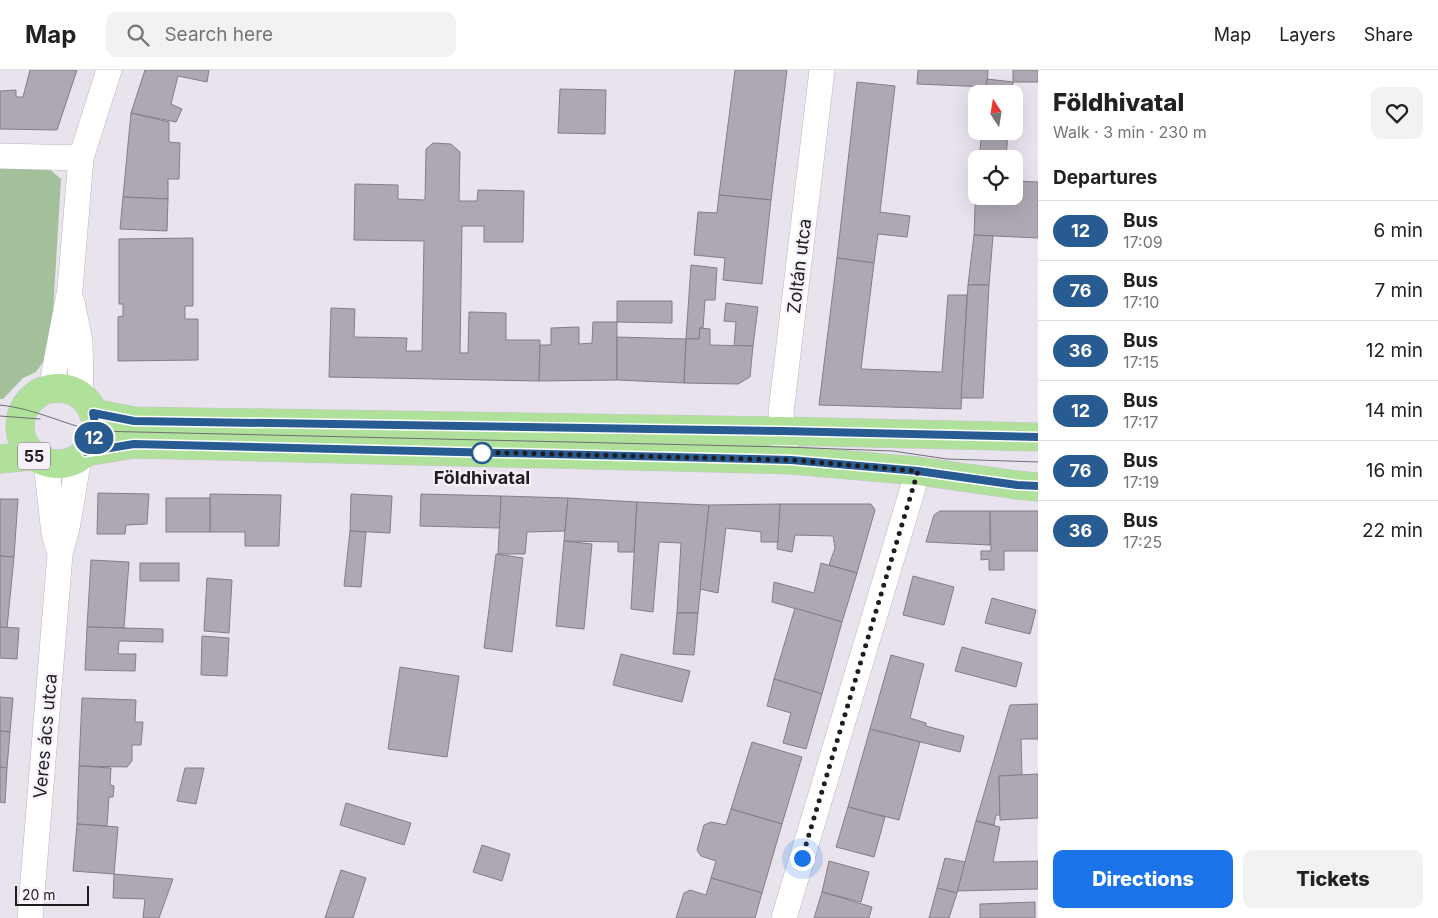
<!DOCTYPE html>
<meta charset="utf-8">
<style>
:root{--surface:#fff;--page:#f2f2f2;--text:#202124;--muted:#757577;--line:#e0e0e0;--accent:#1a73e8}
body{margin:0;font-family:Inter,sans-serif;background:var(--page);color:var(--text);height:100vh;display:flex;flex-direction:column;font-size:19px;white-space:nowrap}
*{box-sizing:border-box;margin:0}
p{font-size:16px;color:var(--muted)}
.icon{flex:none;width:28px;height:28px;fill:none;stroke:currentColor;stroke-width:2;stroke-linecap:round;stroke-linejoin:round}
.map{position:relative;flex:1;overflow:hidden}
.side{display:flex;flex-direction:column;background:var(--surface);width:400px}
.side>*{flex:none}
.badge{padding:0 10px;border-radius:16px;font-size:18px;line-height:32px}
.needle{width:32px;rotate:348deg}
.buttons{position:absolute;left:968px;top:15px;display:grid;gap:10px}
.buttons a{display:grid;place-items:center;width:55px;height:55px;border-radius:10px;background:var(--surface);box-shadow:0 5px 20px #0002;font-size:25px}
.scale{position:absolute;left:15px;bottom:12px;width:74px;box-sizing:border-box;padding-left:5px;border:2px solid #1f1d20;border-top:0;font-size:14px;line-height:18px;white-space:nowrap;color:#1f1d20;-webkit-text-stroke:4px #f6f0fb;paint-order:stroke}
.you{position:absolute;width:25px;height:25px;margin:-12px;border:4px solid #fff;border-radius:50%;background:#1a73e8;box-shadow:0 0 0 8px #1a73e833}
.map>.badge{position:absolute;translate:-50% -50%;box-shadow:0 0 0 2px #fff}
h2{padding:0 15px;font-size:19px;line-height:45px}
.round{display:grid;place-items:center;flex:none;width:52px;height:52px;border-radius:10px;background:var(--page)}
.head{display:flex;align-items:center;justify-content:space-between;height:85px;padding:0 15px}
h1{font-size:24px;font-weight:800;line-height:38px}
.cta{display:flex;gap:10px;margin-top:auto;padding:10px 15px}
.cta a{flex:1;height:58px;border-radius:10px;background:var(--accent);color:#fff;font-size:20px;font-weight:800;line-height:58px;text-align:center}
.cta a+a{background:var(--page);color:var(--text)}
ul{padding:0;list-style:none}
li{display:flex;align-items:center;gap:15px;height:60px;padding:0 15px;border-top:1px solid var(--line)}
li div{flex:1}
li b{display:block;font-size:19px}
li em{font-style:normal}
li .badge{min-width:55px;font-weight:700;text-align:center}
header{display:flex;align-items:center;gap:30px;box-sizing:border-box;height:70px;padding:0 25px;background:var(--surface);border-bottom:1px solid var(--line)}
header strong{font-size:24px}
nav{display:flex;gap:28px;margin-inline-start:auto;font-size:18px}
.search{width:350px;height:45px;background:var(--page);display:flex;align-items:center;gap:12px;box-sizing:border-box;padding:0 18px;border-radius:10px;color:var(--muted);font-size:19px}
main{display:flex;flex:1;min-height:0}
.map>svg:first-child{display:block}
</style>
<header>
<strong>Map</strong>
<div class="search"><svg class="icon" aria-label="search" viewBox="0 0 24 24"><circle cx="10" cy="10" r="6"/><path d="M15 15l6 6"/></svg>Search here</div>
<nav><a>Map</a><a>Layers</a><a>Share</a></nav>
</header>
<main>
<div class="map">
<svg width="1038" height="848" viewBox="0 0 1038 848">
<rect width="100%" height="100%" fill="#e9e3ee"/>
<path fill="#a2c099" d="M0,86L35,87L61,109L51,275L43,292L36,302L23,308L3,329H0Z"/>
<g fill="#aea8b3" stroke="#827d86">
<path d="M30,0H77L57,60L0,59V21L16,20V27H23Z"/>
<path d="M145,0H209L207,12L178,6L171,34L182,39L176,52L131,43Z"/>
<path d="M735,0H787L771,130L719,125Z"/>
<path d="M918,0H988L987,17L917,14Z"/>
<rect x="1013" y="0" width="25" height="12"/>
<path d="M987,9L1013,12L1012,24H986Z"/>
<path d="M857,12L895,16L880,142L910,146L907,167L878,164L874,193L837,188Z"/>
<path d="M560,19L606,20L605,64L558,63Z"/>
<path d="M131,43L169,52V72L180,73L179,109H168V129L123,127Z"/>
<path d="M982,61H1008L1006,89H979Z"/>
<path d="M433,73L451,74L460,82L459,131H477L478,120L524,121L523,172H484V156H462L460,283H468L469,242L506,243V270H540L539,311L329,307L331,238L355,239L354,267L407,268L406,281H422L424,171L354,170L355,114L398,115V129L425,130L426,79Z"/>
<path d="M976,111V126H1014V111L1038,112V168L974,165Z"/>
<path d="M719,125L771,130L762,214L723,210L725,188L694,185L698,142L717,143Z"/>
<path d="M123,127L168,129L167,161L120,159Z"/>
<path d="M974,165L993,166L989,215H968Z"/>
<path d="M193,168V236H185V249H198V290L118,291V247L123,246V234H119V169Z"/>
<path d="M837,188L874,193L861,299L942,302L948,225H967L961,339L819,335Z"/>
<path d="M691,195L717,198L715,230H705L703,258H700L699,269H686Z"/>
<path d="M968,215H989L983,328H961Z"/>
<path d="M617,231H672V253L617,252Z"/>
<path d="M726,233L758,237L753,276H734L736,252L724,251Z"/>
<path d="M593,252H617V310L539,311L540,275H551V258L579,257V274L592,273Z"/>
<path d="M700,258L710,259V275L753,276L750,307L738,314L684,313L686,269H699Z"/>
<path d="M617,267L686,269L684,313L617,310Z"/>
<path d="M98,423L149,424L147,454L126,455L125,464H97Z"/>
<path d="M210,424L281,425L279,476H245V462H210Z"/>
<path d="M351,424L392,426L390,463L350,461Z"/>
<path d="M421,424L501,426L500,458L420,456Z"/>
<path d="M501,426L568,428L565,461L527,462L525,484H498Z"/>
<rect x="166" y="428" width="44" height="34"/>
<path d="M568,428L637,432L634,482H618V472L564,471Z"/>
<path d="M0,429H18L14,487L0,486Z"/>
<path d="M637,432L709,435L698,543H677L681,473L659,472L653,542L631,539Z"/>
<path d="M780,434H871L875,440L857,503L829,495L835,478L833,466L795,465L792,482L777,479Z"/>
<path d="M780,434L778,472H761V462L726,458L718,523L700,519L709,435Z"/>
<path d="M940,441H990V475L926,472L934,445Z"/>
<path d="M990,441H1038V481H1004V500H989V489L981,490V481H991Z"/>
<path d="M350,461L366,462L361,517L344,516Z"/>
<path d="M564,471L592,474L584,559L556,556Z"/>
<path d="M496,484L523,488L512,582L484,578Z"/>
<path d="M0,486L14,487L7,558L0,557Z"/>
<path d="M91,490L129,492L124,558L87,557Z"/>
<rect x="140" y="493" width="39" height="18"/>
<path d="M821,493L857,503L842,552L772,532L774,512L814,523Z"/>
<path d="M913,506L954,517L944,555L903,545Z"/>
<path d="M207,508L232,510L229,563L204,561Z"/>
<path d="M992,528L1036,540L1030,564L985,553Z"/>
<path d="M795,538L842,552L822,624L774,609Z"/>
<path d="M677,543H698L694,585L673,584Z"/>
<path d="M0,557L19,558L17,589L0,588Z"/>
<path d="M87,557L163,559V572L119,571L118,584H136L135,601L85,600Z"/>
<path d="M202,566L229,568L227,606L201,605Z"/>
<path d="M962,577L1022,593L1016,617L955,601Z"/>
<path d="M621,584L690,601L682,632L613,615Z"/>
<path d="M891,585L924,594L910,648L926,653V656L964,666L960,682L870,659Z"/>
<path d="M400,597L459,606L447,687L388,679Z"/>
<path d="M774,609L822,624L806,679L783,673L791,643L767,636Z"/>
<path d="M0,627L13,628L10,662L0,661Z"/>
<path d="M82,628L136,630L135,652H143L141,675H132V691L127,697L79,696Z"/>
<path d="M1038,634V669H1021L1022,705L999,706L1000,745H996L994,755L976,751L1010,635Z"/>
<path d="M870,659L920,672L899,750L848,737Z"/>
<path d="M0,661L10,662L7,698L0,697Z"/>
<path d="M752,672L802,687L782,754L731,739Z"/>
<path d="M79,696L111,698L110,715L114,716L113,727H109L107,756L77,754Z"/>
<path d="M0,697L7,698L5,733L0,732Z"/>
<path d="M185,698H204L196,734L177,731Z"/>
<path d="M1038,704V748L1000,750L999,706Z"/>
<path d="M346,733L411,753L404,775L340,755Z"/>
<path d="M848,737L885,747L874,787L836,777Z"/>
<path d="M731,739L782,754L762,823L711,808L716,791L701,786L697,780L704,755L711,752L726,755Z"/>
<path d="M976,751L1000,757L993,792L1038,791V819L957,821Z"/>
<path d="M77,754L118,757L114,804L73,801Z"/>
<path d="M482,775L510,784L502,811L473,802Z"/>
<path d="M945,788L965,792L957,823L937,818Z"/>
<path d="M829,791L869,802L861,832L822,822Z"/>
<path d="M341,800L366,808L353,848H325Z"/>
<path d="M114,804L173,809L159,848H143L145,829L113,828Z"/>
<path d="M711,808L762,823L755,848H676L684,823L690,820L706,825Z"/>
<path d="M937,818L957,823L949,848H929Z"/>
<path d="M822,822L872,837L869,848H814Z"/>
<path d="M1035,832V848H980V834Z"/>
</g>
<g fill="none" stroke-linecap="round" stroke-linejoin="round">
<g stroke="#bbb5bf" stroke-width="26">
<g id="minor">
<path d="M0,86L81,88"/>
<path d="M72,232L80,271L81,326"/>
<path d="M51,319L70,219L81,88L109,0"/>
<path d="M791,390L784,377L781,342L822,0"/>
<path d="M46,392L54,463L58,477"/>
<path d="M30,848L60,484L67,458L79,388"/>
<path d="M784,848L918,401"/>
</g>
</g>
<g stroke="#c5c4c5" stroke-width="29">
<g id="primary">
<circle cx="58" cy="356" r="38"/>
<path d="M93,343L134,351L782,361L1038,367"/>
<path d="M86,382L134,374L791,390L918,401L1017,415L1038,417"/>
<path d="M0,389L34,386"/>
</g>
</g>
<use href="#minor" stroke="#fff" stroke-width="25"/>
<use href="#primary" stroke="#afe19b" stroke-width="28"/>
<g stroke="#716e74" stroke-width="1">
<path d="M0,335C33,338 63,354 95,361L784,377L893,381L947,389L1038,392"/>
<path d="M0,346L40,349"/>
</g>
</g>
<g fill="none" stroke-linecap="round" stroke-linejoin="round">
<g stroke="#fff" stroke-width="11">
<path id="line" d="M1038,367L782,361L134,351L93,343C97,358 94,369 86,382L134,374L791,390L918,401L1017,415L1038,416"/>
</g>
<use href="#line" stroke="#275b91" stroke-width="8"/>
<path stroke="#1f1d20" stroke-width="5" stroke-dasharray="0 9" d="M482,383L472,382L791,390L918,401L802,788"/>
</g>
<circle fill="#fff" stroke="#275b91" stroke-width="2.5" cx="482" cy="383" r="10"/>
<g text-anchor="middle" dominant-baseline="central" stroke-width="4.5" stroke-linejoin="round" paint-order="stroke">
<rect fill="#f6f0fb" stroke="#605c62" stroke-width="1" x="18" y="372.5" width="32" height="27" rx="4"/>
<g font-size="16" font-weight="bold" fill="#1f1d20">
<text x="34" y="386">55</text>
</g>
<g font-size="18" fill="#1f1d20" stroke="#f6f0fb">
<text transform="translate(799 196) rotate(-83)">Zoltán utca</text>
<text transform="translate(45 666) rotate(-85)">Veres ács utca</text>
</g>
<g font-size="18" font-weight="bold" fill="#1f1d20" stroke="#f6f0fb">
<text x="482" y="407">Földhivatal</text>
</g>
</g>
</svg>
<div class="buttons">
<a><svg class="needle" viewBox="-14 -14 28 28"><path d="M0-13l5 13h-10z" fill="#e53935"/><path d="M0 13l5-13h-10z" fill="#757577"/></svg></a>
<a><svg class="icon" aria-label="locate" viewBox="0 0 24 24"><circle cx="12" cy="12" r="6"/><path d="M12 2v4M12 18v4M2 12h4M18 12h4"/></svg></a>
</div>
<div class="scale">20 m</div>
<div class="you" style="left:802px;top:788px"></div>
<b class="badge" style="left:94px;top:368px;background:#275b91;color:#fff">12</b>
</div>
<section class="side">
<div class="head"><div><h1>Földhivatal</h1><p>Walk · 3 min · 230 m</p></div><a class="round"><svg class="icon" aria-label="heart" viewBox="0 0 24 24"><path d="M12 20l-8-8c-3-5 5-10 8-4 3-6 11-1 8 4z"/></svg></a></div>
<h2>Departures</h2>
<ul>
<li><span class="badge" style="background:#275b91;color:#fff">12</span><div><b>Bus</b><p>17:09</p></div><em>6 min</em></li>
<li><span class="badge" style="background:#275b91;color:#fff">76</span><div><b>Bus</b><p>17:10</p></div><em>7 min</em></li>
<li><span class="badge" style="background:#275b91;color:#fff">36</span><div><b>Bus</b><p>17:15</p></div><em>12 min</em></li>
<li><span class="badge" style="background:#275b91;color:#fff">12</span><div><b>Bus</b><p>17:17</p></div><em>14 min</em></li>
<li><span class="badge" style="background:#275b91;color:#fff">76</span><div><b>Bus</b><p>17:19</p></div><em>16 min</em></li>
<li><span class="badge" style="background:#275b91;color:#fff">36</span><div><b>Bus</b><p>17:25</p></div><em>22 min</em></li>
</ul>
<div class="cta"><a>Directions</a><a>Tickets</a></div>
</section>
</main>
